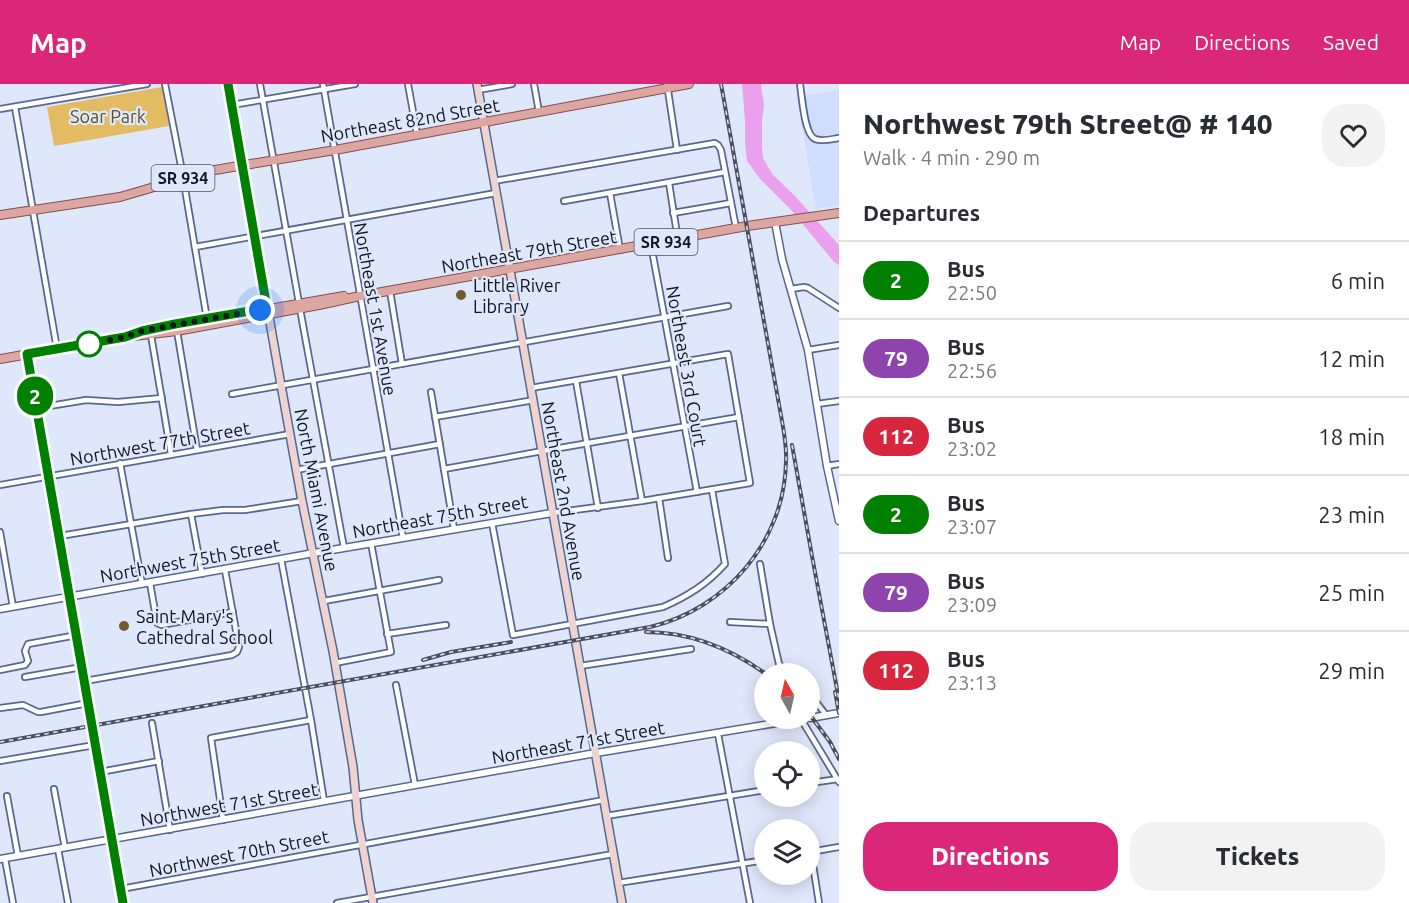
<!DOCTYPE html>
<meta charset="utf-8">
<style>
:root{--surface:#fff;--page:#f2f2f3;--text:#2b2b33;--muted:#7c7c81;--line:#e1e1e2;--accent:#db2777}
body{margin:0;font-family:Ubuntu,sans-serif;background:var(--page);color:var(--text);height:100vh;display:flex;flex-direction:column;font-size:22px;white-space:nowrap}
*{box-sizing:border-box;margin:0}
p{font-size:20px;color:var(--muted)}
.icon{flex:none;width:33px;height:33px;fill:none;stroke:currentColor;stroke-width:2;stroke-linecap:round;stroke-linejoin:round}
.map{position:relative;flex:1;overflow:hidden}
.panel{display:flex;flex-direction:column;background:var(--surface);width:570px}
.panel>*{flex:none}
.badge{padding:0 12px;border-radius:20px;font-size:21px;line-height:39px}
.needle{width:39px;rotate:352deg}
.fabs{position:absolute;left:754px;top:579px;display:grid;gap:12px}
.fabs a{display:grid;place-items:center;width:66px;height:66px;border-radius:50%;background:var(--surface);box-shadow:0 3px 15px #0003;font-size:30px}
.you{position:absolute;width:30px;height:30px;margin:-15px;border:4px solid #fff;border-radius:50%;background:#1a73e8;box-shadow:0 0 0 9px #1a73e833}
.map>.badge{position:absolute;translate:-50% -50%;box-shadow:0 0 0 3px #fff}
h2{padding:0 24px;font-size:22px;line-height:54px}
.round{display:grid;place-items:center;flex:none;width:63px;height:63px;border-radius:24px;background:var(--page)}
.headline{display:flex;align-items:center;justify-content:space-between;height:102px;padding:0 24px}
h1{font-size:28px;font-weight:800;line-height:45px}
.button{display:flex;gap:12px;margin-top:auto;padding:12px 24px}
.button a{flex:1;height:69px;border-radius:24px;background:var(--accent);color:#fff;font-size:24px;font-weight:800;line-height:69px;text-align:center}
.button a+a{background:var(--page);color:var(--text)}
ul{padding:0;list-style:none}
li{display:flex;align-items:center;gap:18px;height:78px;padding:0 24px;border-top:2px solid var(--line)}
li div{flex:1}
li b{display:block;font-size:22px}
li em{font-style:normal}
li .badge{min-width:66px;font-weight:700;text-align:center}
header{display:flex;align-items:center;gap:36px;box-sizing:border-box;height:84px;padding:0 30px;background:var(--accent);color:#fff}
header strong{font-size:28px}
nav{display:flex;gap:33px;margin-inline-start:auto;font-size:21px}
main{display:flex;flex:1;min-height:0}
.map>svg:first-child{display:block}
</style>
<header>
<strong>Map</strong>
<nav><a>Map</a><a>Directions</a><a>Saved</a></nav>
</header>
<main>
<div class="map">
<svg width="839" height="819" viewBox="0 0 839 819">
<rect width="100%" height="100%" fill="#dfe8fb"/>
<path fill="#cfdeff" d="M839,6V121L816,125L797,13Z"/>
<path fill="#e2bb63" d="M162,3L169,42L54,62L47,23Z"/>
<path fill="#eba0ed" d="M742,0H761L764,22L762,36V64L763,74L773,91L794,111L839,161V181L834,178L792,127L760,95L747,77L745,58V36Z"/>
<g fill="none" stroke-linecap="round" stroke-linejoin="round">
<g stroke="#566891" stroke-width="8">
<g id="minor">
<path d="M165,0L182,87L207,235"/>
<path d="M260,0L299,219"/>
<path d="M323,0L403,454"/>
<path d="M408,0L417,50"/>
<path d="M534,0L539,28"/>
<path d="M667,0L677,66"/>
<path d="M800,0C802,12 804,50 815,55C822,58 832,55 839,54"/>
<path d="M478,6L512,0"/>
<path d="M232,21L355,0"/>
<path d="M15,23L57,265"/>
<path d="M0,25L147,0"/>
<path d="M494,97L715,59L718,61L721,66L736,144"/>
<path d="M669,99L678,156"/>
<path d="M610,109L620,166"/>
<path d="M564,117L725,88"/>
<path d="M673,129L731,119"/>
<path d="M651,161L697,408"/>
<path d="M195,163L496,109"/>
<path d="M791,205L804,203L808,204L839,224"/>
<path d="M390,207L402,280"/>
<path d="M300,225L344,464"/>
<path d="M177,247L197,366"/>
<path d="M151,251L171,370"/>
<path d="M808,266L839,261"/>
<path d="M619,289L642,417"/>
<path d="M576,297L598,424"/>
<path d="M531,304L728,270L750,399L642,417L552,429"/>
<path d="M431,308L454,445"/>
<path d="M232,310L728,222"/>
<path d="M817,320L839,317"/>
<path d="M37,324L86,316L118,318L162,314"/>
<path d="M435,333L534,316"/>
<path d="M120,379L142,500"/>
<path d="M827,382L839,380"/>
<path d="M444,385L548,366L739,333"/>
<path d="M296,386L440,360"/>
<path d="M0,401L290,350"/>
<path d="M659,414L668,474"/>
<path d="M191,430L202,490"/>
<path d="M492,439L513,551L663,523C688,512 707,500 725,480L712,406"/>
<path d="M0,448L13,523"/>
<path d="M60,452L191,430L223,426H245L302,417"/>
<path d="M281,475L311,636L324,717"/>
<path d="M760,480L770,540L779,580L788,590"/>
<path d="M150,499L157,539L161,541L233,528"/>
<path d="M324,517L439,496"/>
<path d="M730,538L770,540"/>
<path d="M387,550L446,541"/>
<path d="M335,579L391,568L371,459"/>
<path d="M580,582L691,565"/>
<path d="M0,586L25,581L28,577L25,567L28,560L77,551"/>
<path d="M25,593L82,583"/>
<path d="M85,597L232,571L237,568L239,563L225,486"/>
<path d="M396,601L415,701"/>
<path d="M810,610L826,631"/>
<path d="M0,624L23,621L38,628H41L88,619"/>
<path d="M801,635L839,698"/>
<path d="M152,639L170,746"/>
<path d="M718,650L750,819"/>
<path d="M0,677L95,661"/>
<path d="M100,688L159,677"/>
<path d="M810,699L838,695"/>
<path d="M54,705L65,764"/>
<path d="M7,712L18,772"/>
<path d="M606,732L765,706"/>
<path d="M223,736L211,654L311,636"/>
<path d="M58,765L68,819"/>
<path d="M810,768L839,763"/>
<path d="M811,768L819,819"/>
<path d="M5,775L13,819"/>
<path d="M618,799L765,776"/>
<path d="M121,805L604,716"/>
<path d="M337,819L613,770"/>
</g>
</g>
<g stroke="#566891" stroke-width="9">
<g id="tertiary">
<path d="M775,138L782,175L808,266L827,382L839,437"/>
<path d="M27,270L124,819"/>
<path d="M0,525L314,469L552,429"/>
<path d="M810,634L839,629"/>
<path d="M0,775L590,670L806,634"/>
</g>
</g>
<g stroke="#566891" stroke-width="10">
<g id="secondary">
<path d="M228,0L281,301L302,417L333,567L353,683L358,736L373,819"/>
<path d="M477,0L622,819"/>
</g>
</g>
<g stroke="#854d4e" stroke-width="10">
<g id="primary">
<path d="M0,131L120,113L209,87L335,66L689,0"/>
<path d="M143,247L344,212"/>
<path d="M0,275L125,253L177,247L319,221L360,212L747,142L839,129"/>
</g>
</g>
<use href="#minor" stroke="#fff" stroke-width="4.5"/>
<use href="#tertiary" stroke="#fff" stroke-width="6"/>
<use href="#secondary" stroke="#eed3d0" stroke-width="7"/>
<use href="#primary" stroke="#dca6a1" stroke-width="8"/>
<g stroke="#484f60" stroke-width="4">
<g id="rail">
<path d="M792,361L812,472L839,616"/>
<path d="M646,548C690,548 731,565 766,590"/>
<path d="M423,576L451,568L511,558"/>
<path d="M835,608L839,629"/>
<path d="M810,631L830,658L839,675"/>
<path d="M0,658L650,543C726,525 785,457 786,377C787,360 783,343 780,326L721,0"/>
</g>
</g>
<use href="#rail" stroke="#dfe8fb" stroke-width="1.5" stroke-dasharray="4.5" stroke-linecap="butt"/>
</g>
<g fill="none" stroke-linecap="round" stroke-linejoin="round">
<g stroke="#fff" stroke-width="14">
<path id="line" d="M123,819L27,270L125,253L142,247L175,240L267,224L228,0"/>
</g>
<use href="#line" stroke="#008000" stroke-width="9"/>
<path stroke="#0f1626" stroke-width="6" stroke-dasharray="0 10.8" d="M89,260L125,253L142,247L164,243L260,226"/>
</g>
<g fill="#715c2b" stroke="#dfe8fb" stroke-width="2">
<circle cx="461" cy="211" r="6"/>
<circle cx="124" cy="542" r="6"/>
</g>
<circle fill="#fff" stroke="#008000" stroke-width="3" cx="89" cy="260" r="12"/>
<g text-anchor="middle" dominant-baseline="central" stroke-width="4.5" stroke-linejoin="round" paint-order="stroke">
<g fill="#dfe8fb" stroke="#4d5566" stroke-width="1.5">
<rect x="151.5" y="81" width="63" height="26" rx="4.5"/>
<rect x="634.5" y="145" width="63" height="26" rx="4.5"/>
</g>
<g font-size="16" font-weight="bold" fill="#0f1626">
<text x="183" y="94">SR 934</text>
<text x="666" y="158">SR 934</text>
</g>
<g font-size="18" fill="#624f24" stroke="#dfe8fb">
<text x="108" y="32">Soar Park</text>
</g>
<g font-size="18" fill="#0f1626" stroke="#dfe8fb">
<text transform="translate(410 36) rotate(-10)">Northeast 82nd Street</text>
<text transform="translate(529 167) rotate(-10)">Northeast 79th Street</text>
<text transform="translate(376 225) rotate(80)">Northeast 1st Avenue</text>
<text transform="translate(687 282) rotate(80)">Northeast 3rd Court</text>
<text transform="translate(160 359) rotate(-10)">Northwest 77th Street</text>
<text transform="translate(317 406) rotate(79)">North Miami Avenue</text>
<text transform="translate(564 407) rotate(80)">Northeast 2nd Avenue</text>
<text transform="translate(440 432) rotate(-10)">Northeast 75th Street</text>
<text transform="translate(190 476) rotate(-10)">Northwest 75th Street</text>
<text transform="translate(578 658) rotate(-10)">Northeast 71st Street</text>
<text transform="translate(229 720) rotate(-10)">Northwest 71st Street</text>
<text transform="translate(239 769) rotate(-11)">Northwest 70th Street</text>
</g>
<g font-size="18" fill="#0f1626" stroke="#dfe8fb" text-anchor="start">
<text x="473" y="201">Little River<tspan x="473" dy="21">Library</tspan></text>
<text x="136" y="532">Saint Mary's<tspan x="136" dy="21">Cathedral School</tspan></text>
</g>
</g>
</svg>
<div class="fabs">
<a><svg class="needle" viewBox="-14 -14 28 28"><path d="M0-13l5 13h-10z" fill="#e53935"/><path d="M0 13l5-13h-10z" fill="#7c7c81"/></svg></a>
<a><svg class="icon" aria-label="locate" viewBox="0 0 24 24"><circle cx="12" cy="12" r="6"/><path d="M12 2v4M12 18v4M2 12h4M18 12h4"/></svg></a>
<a><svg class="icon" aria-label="layers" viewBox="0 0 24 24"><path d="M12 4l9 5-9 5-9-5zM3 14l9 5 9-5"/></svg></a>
</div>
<div class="you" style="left:260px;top:226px"></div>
<b class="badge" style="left:35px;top:312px;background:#008000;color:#fff">2</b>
</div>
<section class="panel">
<div class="headline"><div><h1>Northwest 79th Street@ # 140</h1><p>Walk · 4 min · 290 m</p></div><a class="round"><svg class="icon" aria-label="heart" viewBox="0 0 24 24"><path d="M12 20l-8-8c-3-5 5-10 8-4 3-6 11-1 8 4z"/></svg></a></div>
<h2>Departures</h2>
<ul>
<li><span class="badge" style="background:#008000;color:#fff">2</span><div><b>Bus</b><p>22:50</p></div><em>6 min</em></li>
<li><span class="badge" style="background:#8e44ad;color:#fff">79</span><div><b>Bus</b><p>22:56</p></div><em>12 min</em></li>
<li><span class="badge" style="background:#d7263d;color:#fff">112</span><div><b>Bus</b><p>23:02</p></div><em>18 min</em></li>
<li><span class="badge" style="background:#008000;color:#fff">2</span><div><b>Bus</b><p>23:07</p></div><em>23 min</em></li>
<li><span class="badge" style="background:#8e44ad;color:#fff">79</span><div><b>Bus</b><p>23:09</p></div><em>25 min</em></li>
<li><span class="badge" style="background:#d7263d;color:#fff">112</span><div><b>Bus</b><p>23:13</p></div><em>29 min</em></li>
</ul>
<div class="button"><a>Directions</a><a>Tickets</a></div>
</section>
</main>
